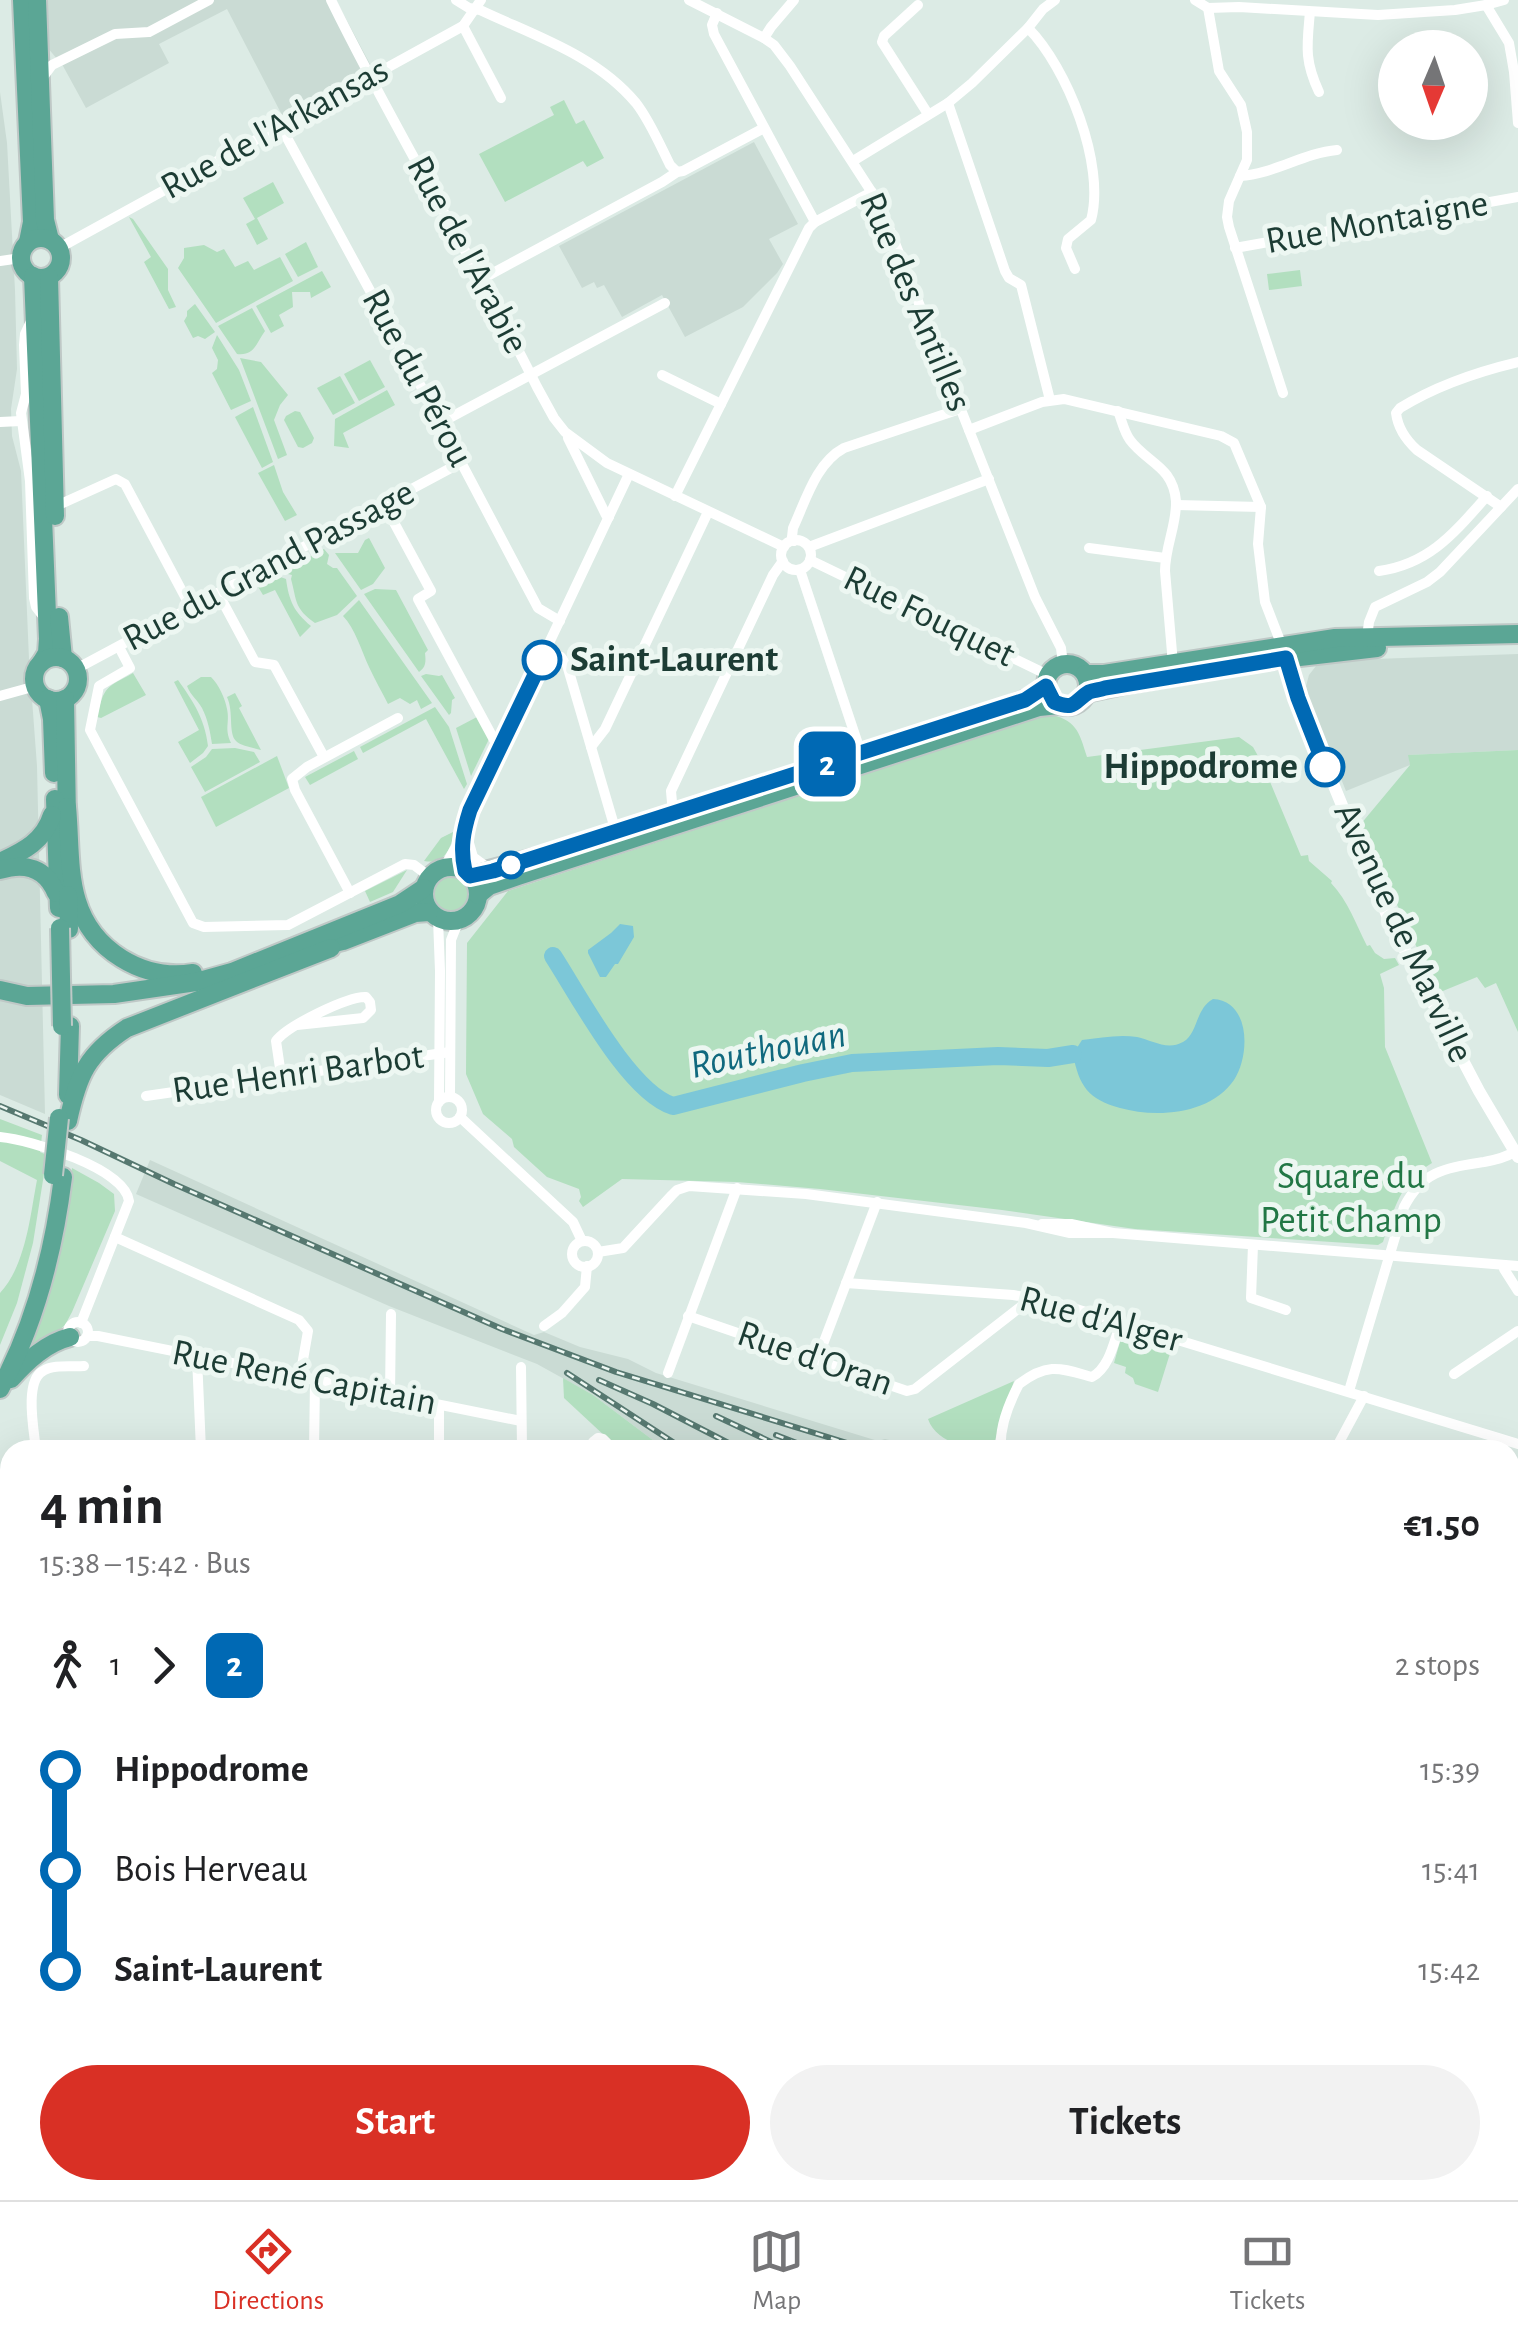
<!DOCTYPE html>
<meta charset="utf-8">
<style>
:root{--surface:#fff;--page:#f2f2f2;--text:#202124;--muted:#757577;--line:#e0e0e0;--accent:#d93025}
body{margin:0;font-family:"Alegreya Sans",sans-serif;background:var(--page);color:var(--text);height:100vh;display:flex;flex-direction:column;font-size:38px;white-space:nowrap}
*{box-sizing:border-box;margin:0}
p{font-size:32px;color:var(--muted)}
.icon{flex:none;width:55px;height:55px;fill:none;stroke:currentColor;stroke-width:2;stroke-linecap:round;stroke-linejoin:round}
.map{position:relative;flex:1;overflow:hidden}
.side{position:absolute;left:0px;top:1440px;width:1520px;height:760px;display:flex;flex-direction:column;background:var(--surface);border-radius:30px 30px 0 0;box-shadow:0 10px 40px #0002}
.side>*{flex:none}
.badge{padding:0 20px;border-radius:15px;font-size:35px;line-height:65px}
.needle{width:65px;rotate:182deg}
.controls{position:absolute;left:1378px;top:30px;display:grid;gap:20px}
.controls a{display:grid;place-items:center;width:110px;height:110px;border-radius:50%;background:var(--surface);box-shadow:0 10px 40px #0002;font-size:50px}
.map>.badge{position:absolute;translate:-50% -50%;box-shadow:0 0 0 5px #fff}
.legs{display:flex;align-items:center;gap:15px;height:110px;padding:0 40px;font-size:32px}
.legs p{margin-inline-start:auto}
.overview{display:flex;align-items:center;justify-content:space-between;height:170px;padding:0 40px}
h1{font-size:55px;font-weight:700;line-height:75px}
.primary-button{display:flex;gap:20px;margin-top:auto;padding:20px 40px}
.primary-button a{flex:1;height:115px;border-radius:60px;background:var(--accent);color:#fff;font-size:40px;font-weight:700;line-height:115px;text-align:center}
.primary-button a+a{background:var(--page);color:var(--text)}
ul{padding:0 40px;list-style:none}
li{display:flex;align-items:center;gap:35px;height:100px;font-size:38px}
li i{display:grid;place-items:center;width:15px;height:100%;margin:0 12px;background:currentColor}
li i::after{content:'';width:25px;height:25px;margin:-12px;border:8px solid;border-radius:50%;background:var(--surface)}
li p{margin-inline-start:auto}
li:first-child i{background:linear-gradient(#0000 50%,currentColor 0)}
li:last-child i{background:linear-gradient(currentColor 50%,#0000 0)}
.dock{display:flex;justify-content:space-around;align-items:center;height:140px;border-top:2px solid var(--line);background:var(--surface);font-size:28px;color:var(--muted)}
.dock a{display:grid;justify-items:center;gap:5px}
.dock .active{color:var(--accent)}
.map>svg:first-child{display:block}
</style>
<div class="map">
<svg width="1518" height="2200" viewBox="0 0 1518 2200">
<rect width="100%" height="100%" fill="#dcebe5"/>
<g fill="#cadbd4">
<path d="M45,0H336L371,66L282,115L227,9L159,44L169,63L86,108L63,66L47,47Z"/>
<path d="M0,92L7,143L15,290L17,369L11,409L12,436L21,471L29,659L37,766L45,1114L0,1095Z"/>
<path d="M754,142L798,224L769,239L783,264L777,273L743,307L685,337L662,295L622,317L604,285L597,288L594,282L582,288L559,246Z"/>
<path d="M1518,654V750L1409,755L1410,765L1346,791L1308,696L1306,686L1309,675L1316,666L1325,663L1346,660Z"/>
<path d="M150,1160L534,1335L544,1332L580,1347L628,1359L656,1373L878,1441L885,1439L931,1450H666L593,1395L537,1364L389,1306L136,1194Z"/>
<path d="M0,1814L10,1815V1915L0,1914Z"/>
<path d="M0,1948L10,1949V2108L0,2107Z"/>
<path d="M1335,2190H1393L1395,2196L1380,2200H1331Z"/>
</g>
<g fill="#b2dfbf">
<path d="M564,100L576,124L584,120L604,158L587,167L583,161L505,202L479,154L554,115L550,107Z"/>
<path d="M273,182L284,203L257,218L268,239L257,245L246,224L255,219L243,198Z"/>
<path d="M129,217L133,219L168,269V290L176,307L169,309L144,262L151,257Z"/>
<path d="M306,242L318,267L298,277L285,254Z"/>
<path d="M204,245L217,252L224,249L235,267L248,261L254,270L280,257L293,281L216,323L178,268L184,258V248Z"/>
<path d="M1300,270L1302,286L1269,290L1267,274Z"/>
<path d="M322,271L331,287L311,298L310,292H292L293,307L279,315L284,326L271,333L256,306Z"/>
<path d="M195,304L215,332L205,339L198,336L193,338L184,321L187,316V311Z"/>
<path d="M252,308L265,331C256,343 255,356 237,354L218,326Z"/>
<path d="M217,335L239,370L251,401L231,410L212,373L217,369L218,360L212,348Z"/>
<path d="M240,358L261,362L288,395L280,405L274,420L287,455L278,459Z"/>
<path d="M370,360L385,387L359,401L344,374Z"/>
<path d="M340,376L355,403L333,415L317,388Z"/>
<path d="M387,390L395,405L343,433L349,448L334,446L335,419Z"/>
<path d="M253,407L273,462L262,468L235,417Z"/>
<path d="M295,411L300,412L314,438L312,443L303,448L298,447L284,420L286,416Z"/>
<path d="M274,465L283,492L297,515L285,521L258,473Z"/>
<path d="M369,538L385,568L373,584L361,590L335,553H358L365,540Z"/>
<path d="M324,549L329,555L327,564L333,568H337L357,596L337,615L315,623C294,608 297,601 291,579L292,575L280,572Z"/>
<path d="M275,575L286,579C289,601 294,612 311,626L300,637L275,590L263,595L257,585Z"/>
<path d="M375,589L396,590L428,650L425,653C426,662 426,667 419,672L364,594Z"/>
<path d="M359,600L432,703L421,709L417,700L410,704L400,698L388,704C382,692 375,680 369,667C361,650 355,628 343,616Z"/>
<path d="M133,673L146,695L101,718L97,717C104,686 106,688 133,673Z"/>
<path d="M426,674L439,676L442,675L455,698L452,700L451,713L449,715L421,676Z"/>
<path d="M201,677H211C219,685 225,698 227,709C230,723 224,728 231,743L212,744C210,731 208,720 202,708C197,699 191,696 187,686Z"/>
<path d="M178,680C193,701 205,719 208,746L203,753L190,763L178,742L199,730L174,682Z"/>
<path d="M235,693L242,706L239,708L261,750C254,748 241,746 236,741C228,733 234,712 227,697Z"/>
<path d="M435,707L449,727L467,784L464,789L426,719L363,753L360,747Z"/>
<path d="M1047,714C1076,719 1079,731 1087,757L1239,737L1253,747L1263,765L1301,856L1308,855L1309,861L1332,881L1331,883C1348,901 1356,924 1367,946L1370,945L1375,953L1384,959L1395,958L1399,965L1380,974L1384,988L1385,1047L1432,1163C1399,1183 1395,1208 1383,1242L1378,1245L1135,1229L1002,1210L820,1189L737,1182L622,1179L583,1207L579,1201L581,1197L579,1189L547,1177L514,1147L512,1139L483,1114L466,1074L467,943L508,891Z"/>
<path d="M477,717L489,739L471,776L456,728Z"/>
<path d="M235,748L254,752L260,762L205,792L191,767L206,757L212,749Z"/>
<path d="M1518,750V1032L1496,983L1485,988L1477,977L1438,993L1360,825L1410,765L1408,755Z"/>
<path d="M354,751L358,759L310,785L305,777Z"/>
<path d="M277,756L289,788L216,827L201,797Z"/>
<path d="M455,831C450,849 445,865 424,861L441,838Z"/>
<path d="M407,870L393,892L370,902L365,891Z"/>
<circle cx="449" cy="894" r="20"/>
<path d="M0,1119L42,1135L40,1152L47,1155L33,1243L17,1303L0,1345V1293C26,1265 30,1216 37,1180L0,1161Z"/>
<path d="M72,1168L99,1183L114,1194L115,1211L72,1312L65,1325L28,1357L23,1356L69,1195Z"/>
<path d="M1127,1333L1172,1347L1158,1392L1135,1384L1133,1378L1125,1373L1126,1367L1114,1363L1121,1338Z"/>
<path d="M563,1378L593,1395L666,1450H620L564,1398Z"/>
<path d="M1014,1381L995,1440L999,1450C974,1450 937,1445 928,1419Z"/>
</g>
<g fill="#7cc7d8">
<path d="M620,924L633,926L634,937L618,964H615L606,977H600L588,953V950L611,933Z"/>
<path d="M1213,999C1251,1001 1250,1056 1234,1080C1210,1115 1156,1118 1120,1108C1088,1099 1079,1086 1073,1054L1082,1040C1100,1038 1119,1034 1137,1037C1152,1040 1167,1051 1183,1042C1198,1034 1195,1009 1213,999Z"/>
</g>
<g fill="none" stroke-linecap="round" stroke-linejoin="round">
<path stroke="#7cc7d8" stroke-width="18" d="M553,956C579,996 629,1092 673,1106L803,1073L852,1063L998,1056L1048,1058L1073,1054"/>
<g stroke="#aeccc2" stroke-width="20">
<g id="secondary">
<path d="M0,1717L10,1732"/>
<path d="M0,1935L10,1936"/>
<path d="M1510,1955H1518"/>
<path d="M187,2190L188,2200"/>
</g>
</g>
<g stroke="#bfc8c6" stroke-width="22">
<g id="primary">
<path d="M22,0L32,222L28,242"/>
<path d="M37,0L45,220L50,240"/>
<circle cx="41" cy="258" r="20"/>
<path d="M33,276L48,639L47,653L41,663"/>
<path d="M49,277L55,516"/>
<path d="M59,617L63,658"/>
<circle cx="56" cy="679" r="22"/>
<path d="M1274,660L1377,648"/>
<circle cx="1067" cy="685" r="21"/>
<path d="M1085,674H1104L1335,638L1518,634"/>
<path d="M1086,693L1128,684L1209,670"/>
<path d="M48,699L52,719L54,773"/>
<path d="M65,699L67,819"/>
<path d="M1011,705L1034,696L1045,687"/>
<path d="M55,799L59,908"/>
<path d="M67,807C70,837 68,872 77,901C92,950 142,981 193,973"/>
<path d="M0,862C24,851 44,841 52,815"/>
<circle cx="451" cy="894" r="27"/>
<path d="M0,870C25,862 46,868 56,893"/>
<path d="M470,875L534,858"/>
<path d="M68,895L69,929"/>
<path d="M478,895L489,886L518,876L1039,707L1059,705"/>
<path d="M317,947L343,941L415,913L429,912"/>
<path d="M0,990L27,996L114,994L196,982L232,972L400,904L424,888"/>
<path d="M68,1095L70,1026"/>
<path d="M68,1121C78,1075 87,1054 127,1028L331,948"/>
<path d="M11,1379C27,1361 46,1343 70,1337"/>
<path d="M0,1389C35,1324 54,1250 63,1177"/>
</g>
</g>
<g stroke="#fff" stroke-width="10">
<path d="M331,0C395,131 472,256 537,387L554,418L565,432L607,463L784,547"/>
<path d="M456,0L469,8L480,10C535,36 596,55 636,103C650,121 660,145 670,165L677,172"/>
<path d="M689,0L764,38L774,45L790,66L880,205L1035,597L1061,648L1063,664"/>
<path d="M1195,0L1208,8L1239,7L1378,15L1455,10L1486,5L1504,0"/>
<path d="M918,5L884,36L882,42L928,114"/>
<path d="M1486,5L1509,43L1514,72L1518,123"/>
<path d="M1208,8L1219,71L1241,105L1247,132V160L1229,201L1227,217L1229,227L1283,393"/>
<path d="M1310,12C1307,45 1304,60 1319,92"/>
<path d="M717,13L712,25L714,34L815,222"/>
<path d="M463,26L501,98"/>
<path d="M1028,28C1067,67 1106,165 1091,220L1068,239L1066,248L1075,269"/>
<path d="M764,38L771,27L794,0"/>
<path d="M43,77L52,65L115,34L149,32L209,0"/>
<path d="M948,103L1005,271L1009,278L1021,285L1050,400"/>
<path d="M283,127L286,136L387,322L538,608L560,621"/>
<path d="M853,161L948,103L972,83L1028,28L1043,9L1055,0"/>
<path d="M1240,176C1274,174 1303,153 1337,150"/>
<path d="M59,248L463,26L481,0"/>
<path d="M1235,248L1518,197"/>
<path d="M0,261L21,258"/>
<path d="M480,280L662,182L677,172L683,171L764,128"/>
<path d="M32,319L25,334L24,345L26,394L21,413L30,481L34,598L36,607L46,620"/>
<path d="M662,375L721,404"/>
<path d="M1118,411C1122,421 1124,432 1130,440C1147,463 1173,466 1176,501C1177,524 1165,547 1165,571L1173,664"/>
<path d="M0,422L21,421"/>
<path d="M440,423L665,303"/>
<path d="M969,430L1042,402L1064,399L1221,436L1234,443L1261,507L1258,544L1265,602L1282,646"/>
<path d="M568,438L606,515L609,517"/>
<path d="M675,496L809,228L815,222L872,192"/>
<path d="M384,504L431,591L418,599L499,749"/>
<path d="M1176,505L1261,507"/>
<path d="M54,507L116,479L125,484L191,608"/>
<path d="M1501,507L1417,450C1406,440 1398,429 1396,413L1400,408C1437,385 1476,372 1518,362"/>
<circle cx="796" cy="555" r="15"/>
<path d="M794,541L792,537L793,528C806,500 816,463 844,448L960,409"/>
<path d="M809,547L989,479"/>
<path d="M1089,548L1165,558"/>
<path d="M810,560L1048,675"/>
<path d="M800,570L861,753"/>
<path d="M1379,571C1430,564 1455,532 1487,496"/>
<path d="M218,593L255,662L274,665L324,757"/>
<path d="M1367,637L1369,622L1375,607L1427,582L1440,572L1518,489"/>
<path d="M119,647L130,668L99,686L90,730L193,923L204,927L288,925L405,864L414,865L430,877"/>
<path d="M546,651L561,657L567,665L616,832"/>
<path d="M76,669L462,462"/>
<path d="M0,696L36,686"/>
<path d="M591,747L605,729L708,512"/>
<path d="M673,814L671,791L773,575L783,561"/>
<path d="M465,829L473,857L488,868"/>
<path d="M462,837V856L465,871"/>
<path d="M444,868L462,836L470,810L629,474"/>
<path d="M350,893L295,790L292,779L307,767L398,718"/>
<path d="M438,919L440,971L439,1102"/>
<path d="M281,1075L276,1041C287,1026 348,996 366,997L370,1002L371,1010L363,1018L297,1025"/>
<path d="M146,1096L450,1052"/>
<path d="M450,1097L451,940L459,920"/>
<circle cx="449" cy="1110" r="13"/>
<path d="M460,1117L573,1222L582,1241"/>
<path d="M0,1137C31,1140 125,1168 129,1201L81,1323"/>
<path d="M1042,1224H1071L1113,1233L1518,1266"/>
<path d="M115,1237L299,1320L308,1331L300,1377"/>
<circle cx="585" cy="1254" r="13"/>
<path d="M1253,1245L1251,1298L1286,1310"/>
<path d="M598,1252L623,1248L672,1195L677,1190L689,1186L806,1194L1026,1223L1070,1233H1113"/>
<path d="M1505,1265L1504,1269L1518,1291"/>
<path d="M846,1283L1013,1295L1050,1301L1518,1444"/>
<path d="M688,1316L907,1391L915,1389L1032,1298"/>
<circle cx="78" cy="1332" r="10"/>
<path d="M544,1326L562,1313L585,1287L587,1266"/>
<path d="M87,1336H98L521,1421"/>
<path d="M197,1357L201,1450"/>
<path d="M817,1360L877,1202"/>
<path d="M521,1367L522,1450"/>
<path d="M668,1373L737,1188"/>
<path d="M1454,1374L1518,1331"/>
<path d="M1349,1391L1404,1207C1423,1170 1446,1168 1484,1162C1495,1160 1505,1158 1514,1152"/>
<path d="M390,1395L391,1314"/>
<path d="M36,1450C34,1431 24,1381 43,1371C53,1364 71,1367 84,1366"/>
<path d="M314,1450L315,1381"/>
<path d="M439,1450V1405"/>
<path d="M593,1450V1442L598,1438L603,1439L614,1450"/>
<path d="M1001,1450C999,1428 1009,1403 1019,1384C1048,1362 1060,1368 1092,1377C1110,1367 1114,1341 1121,1322"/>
<path d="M1335,1450L1364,1396"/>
<path d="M0,1489L10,1478"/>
<path d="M0,1563L10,1557"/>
<path d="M1510,1587L1518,1589"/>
<path d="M0,1602L10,1613"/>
<path d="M0,1672L10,1671"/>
<path d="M1510,2127C1513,2145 1518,2163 1510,2180"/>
<path d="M0,2170L10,2171"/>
<path d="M1171,2190L1177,2200"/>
<path d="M1293,2190L1313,2200"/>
<path d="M283,2200V2190"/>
<path d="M386,2200V2190"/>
<path d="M513,2200V2190"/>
<path d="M748,2200V2190"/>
<path d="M1210,2200L1213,2190"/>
<path d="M1403,2200L1441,2190"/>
<path d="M1509,2200L1510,2190"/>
</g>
<g stroke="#fff" stroke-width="12">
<path d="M1285,653L1298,698L1389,920L1479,1091L1518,1157"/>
<path d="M1510,1791L1518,1781"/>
<path d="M1510,1806L1518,1795"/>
</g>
<use href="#secondary" stroke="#fff" stroke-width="15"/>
<use href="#primary" stroke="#5ba695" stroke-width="18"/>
<g stroke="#567870" stroke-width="6">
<g id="rail">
<path d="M0,1106L81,1140L174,1184L502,1329L616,1372L870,1450"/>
<path d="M567,1373L685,1450"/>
<path d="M599,1380L653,1404L742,1450"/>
<path d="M716,1416L788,1450"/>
<path d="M776,1435L815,1450"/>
<path d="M893,1449L895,1450"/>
</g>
</g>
<use href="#rail" stroke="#edf7f2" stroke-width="2.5" stroke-dasharray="8" stroke-linecap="butt"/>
<g stroke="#bfc8c6" stroke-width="22" stroke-linecap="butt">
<g id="primary-bridge">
<path d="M60,928L62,1026"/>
<path d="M53,1175L59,1118"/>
</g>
</g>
<use href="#primary-bridge" stroke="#5ba695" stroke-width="18"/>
</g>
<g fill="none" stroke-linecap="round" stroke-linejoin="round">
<g stroke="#fff" stroke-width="22">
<path id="line-1" d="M542,660L470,810C463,832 460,849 465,871L470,876L493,871L1025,700L1046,686L1054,702C1076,711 1074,701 1089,692C1094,690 1100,690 1105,688L1286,658L1298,698L1325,767"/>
</g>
<use href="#line-1" stroke="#0069b4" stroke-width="15"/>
</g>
<g fill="#fff" stroke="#0069b4" stroke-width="5">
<circle cx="542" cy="660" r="18"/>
<circle cx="1325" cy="767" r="18"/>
<circle cx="511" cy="865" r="12"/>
</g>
<g text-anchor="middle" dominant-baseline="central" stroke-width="10" stroke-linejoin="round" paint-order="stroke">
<g font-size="38" fill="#1c3c34" stroke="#edf7f2">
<text transform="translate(275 129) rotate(-29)">Rue de l'Arkansas</text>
<text transform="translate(1377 223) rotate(-10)">Rue Montaigne</text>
<text transform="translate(467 255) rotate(62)">Rue de l'Arabie</text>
<text transform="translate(915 302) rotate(67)">Rue des Antilles</text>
<text transform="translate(417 378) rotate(62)">Rue du Pérou</text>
<text transform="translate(269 566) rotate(-28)">Rue du Grand Passage</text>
<text transform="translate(929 617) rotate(26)">Rue Fouquet</text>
<text transform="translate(1403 933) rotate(65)">Avenue de Marville</text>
<text transform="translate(298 1074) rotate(-8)">Rue Henri Barbot</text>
<text transform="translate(1101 1320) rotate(15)">Rue d'Alger</text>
<text transform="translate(815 1359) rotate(19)">Rue d'Oran</text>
<text transform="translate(304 1378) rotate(11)">Rue René Capitain</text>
</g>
<g font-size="38" font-weight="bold" fill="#1c3c34" stroke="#edf7f2" text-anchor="start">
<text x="570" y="660">Saint-Laurent</text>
<text x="1298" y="767" text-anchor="end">Hippodrome</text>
</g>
<g font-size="38" fill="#227745" stroke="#edf7f2">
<text x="1351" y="1177">Square du<tspan x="1351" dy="44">Petit Champ</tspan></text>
</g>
<g font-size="40" font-style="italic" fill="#10697e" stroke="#edf7f2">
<text transform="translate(768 1050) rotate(-12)">Routhouan</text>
</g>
</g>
</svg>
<div class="controls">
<a><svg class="needle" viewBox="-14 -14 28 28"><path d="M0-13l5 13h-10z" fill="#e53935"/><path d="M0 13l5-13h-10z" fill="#757577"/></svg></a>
</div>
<b class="badge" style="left:827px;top:764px;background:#0069b4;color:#fff">2</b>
<section class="side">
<div class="overview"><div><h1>4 min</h1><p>15:38 – 15:42 · Bus</p></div><b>€1.50</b></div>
<div class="legs"><svg class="icon" aria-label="walk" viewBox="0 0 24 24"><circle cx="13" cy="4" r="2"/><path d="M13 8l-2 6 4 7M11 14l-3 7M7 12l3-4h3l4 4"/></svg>1<svg class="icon" aria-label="forward" viewBox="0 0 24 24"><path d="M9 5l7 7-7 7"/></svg><b class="badge" style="background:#0069b4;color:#fff">2</b><p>2 stops</p></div>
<ul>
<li><i style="color:#0069b4"></i><b>Hippodrome</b><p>15:39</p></li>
<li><i style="color:#0069b4"></i><span>Bois Herveau</span><p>15:41</p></li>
<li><i style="color:#0069b4"></i><b>Saint-Laurent</b><p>15:42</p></li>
</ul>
<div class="primary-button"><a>Start</a><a>Tickets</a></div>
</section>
</div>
<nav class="dock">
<a class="active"><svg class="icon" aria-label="directions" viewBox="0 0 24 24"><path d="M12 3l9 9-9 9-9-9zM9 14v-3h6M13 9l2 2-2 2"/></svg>Directions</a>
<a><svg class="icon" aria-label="map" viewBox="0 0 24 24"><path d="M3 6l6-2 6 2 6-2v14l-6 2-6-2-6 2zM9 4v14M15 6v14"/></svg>Map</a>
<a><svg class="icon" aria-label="tickets" viewBox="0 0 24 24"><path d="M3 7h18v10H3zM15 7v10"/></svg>Tickets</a>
</nav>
